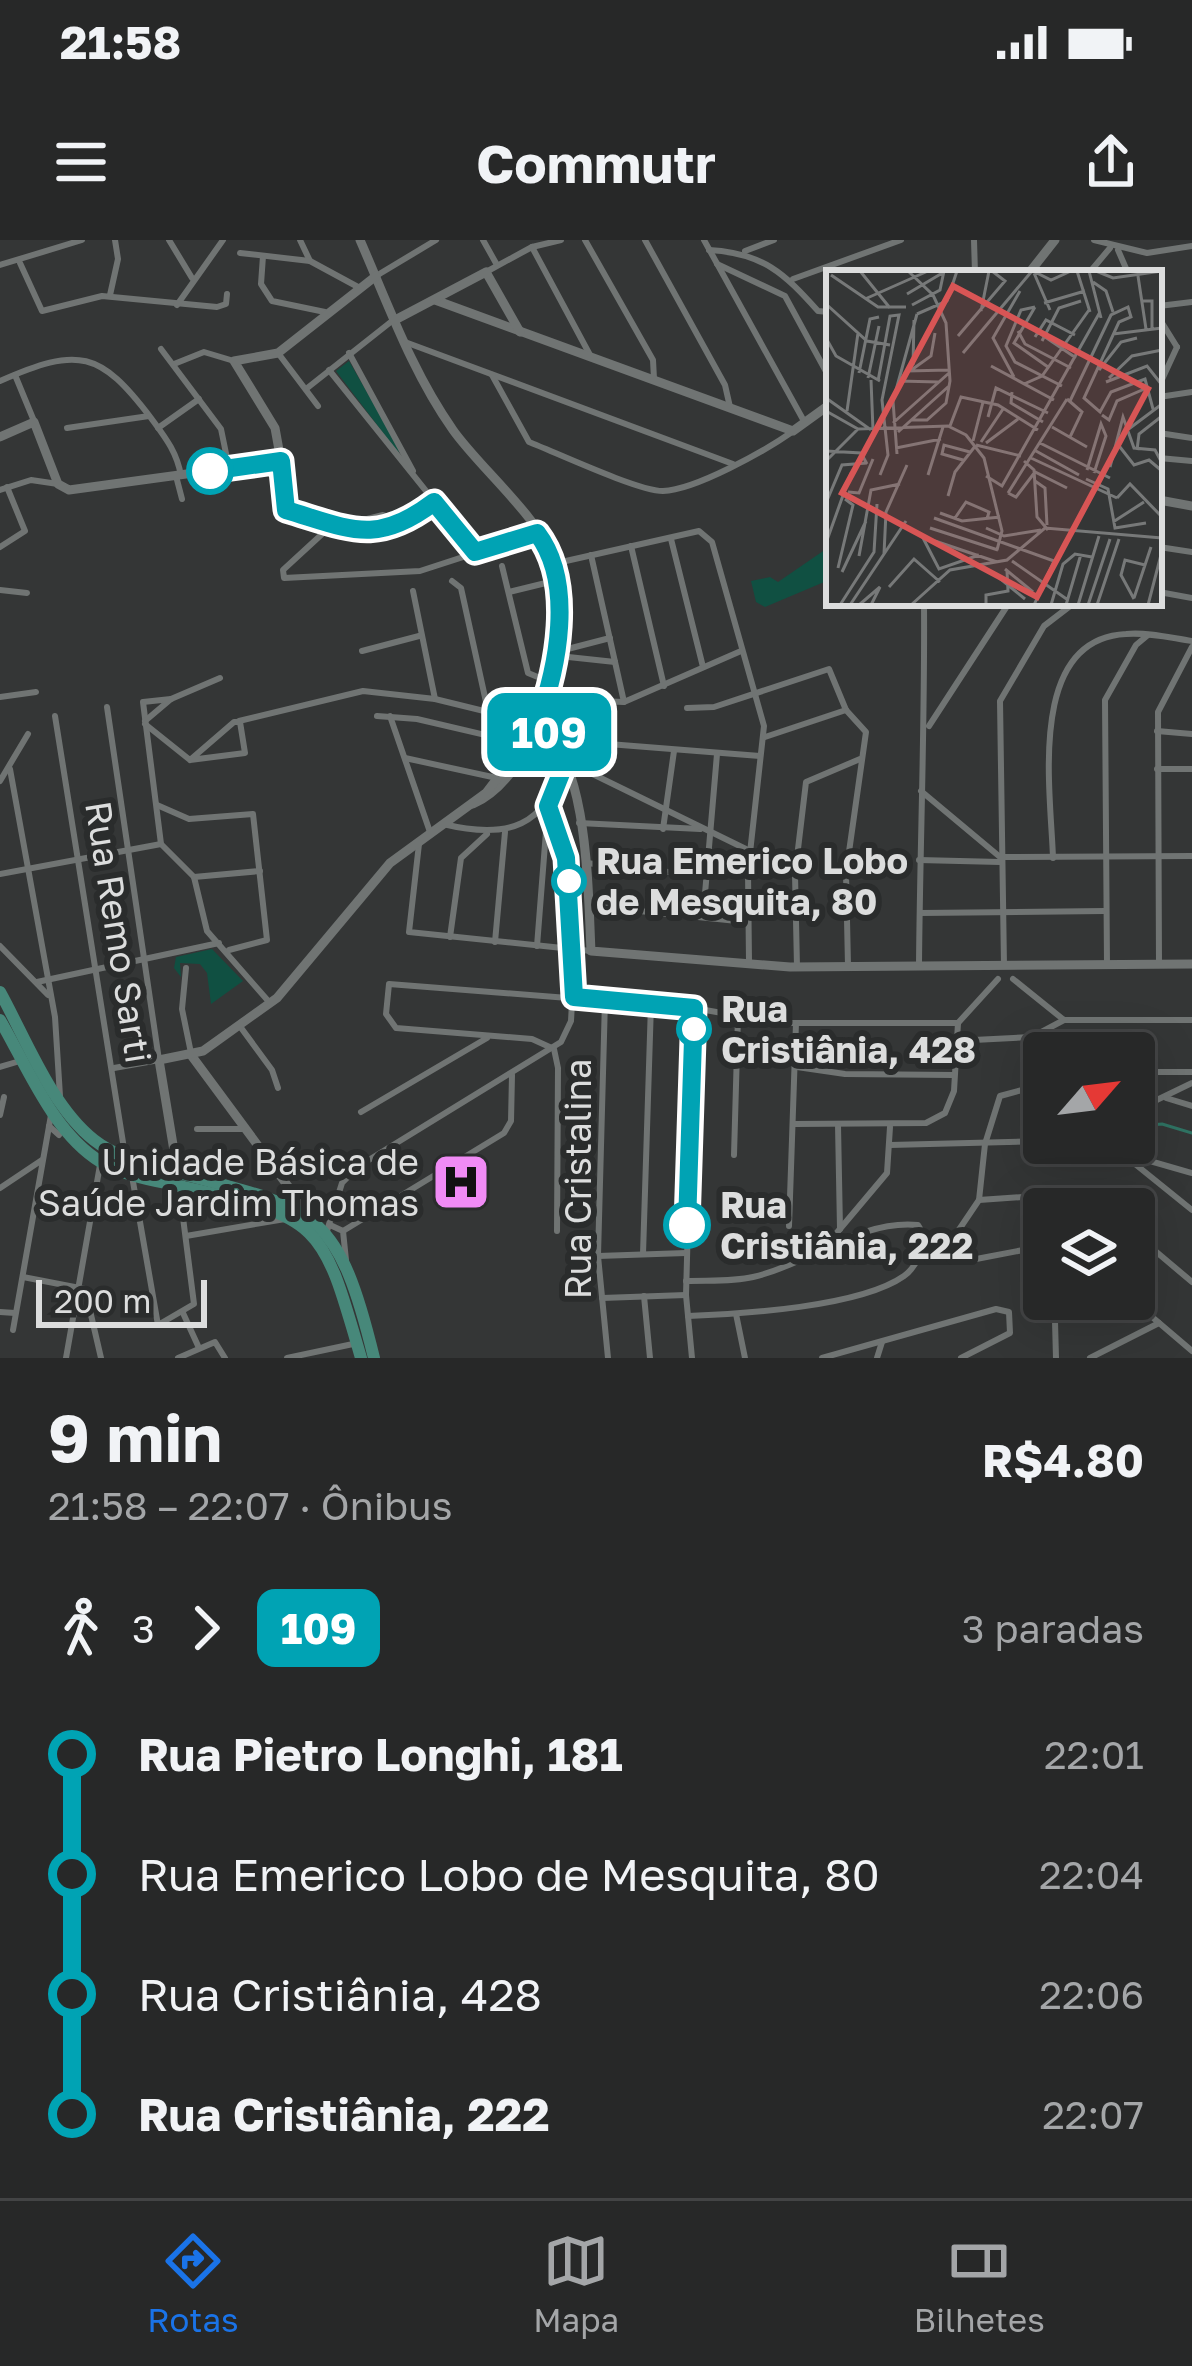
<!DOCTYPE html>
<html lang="pt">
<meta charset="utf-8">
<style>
:root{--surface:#272828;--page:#2f3030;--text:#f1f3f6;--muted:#a4a6a8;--line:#434445;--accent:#1a73e8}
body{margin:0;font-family:"Golos Text",sans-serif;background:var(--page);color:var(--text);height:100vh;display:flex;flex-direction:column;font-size:45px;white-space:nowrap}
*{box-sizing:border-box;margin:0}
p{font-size:39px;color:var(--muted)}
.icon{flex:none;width:66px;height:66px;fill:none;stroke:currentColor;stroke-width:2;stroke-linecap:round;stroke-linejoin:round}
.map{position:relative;height:1118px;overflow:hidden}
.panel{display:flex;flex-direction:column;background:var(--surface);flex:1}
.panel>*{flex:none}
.badge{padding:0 24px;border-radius:18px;font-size:42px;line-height:78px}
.needle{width:78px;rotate:62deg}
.buttons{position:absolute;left:1023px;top:792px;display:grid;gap:24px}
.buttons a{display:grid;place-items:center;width:132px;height:132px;border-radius:12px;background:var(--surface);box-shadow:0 12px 48px #0002,0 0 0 3px var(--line);font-size:60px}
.scale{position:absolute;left:36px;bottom:30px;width:171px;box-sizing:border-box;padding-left:12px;border:6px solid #dcdddd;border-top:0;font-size:33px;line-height:42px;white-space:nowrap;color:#dcdddd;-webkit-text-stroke:9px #2a2c2c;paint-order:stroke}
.map>.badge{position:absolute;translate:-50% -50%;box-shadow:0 0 0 6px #fff}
.legs{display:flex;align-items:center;gap:18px;height:132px;padding:0 48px;font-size:39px}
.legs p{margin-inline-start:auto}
.summary{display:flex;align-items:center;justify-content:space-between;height:204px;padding:0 48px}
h1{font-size:66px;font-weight:700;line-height:90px}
ul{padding:0 48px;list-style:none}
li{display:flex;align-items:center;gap:42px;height:120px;font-size:45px}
li i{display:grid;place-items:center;width:18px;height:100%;margin:0 15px;background:currentColor}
li i::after{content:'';width:30px;height:30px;margin:-15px;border:9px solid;border-radius:50%;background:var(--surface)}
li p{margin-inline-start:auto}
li:first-child i{background:linear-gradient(#0000 50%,currentColor 0)}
li:last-child i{background:linear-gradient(currentColor 50%,#0000 0)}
.status{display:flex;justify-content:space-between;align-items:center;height:84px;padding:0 60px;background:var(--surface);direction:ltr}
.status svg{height:33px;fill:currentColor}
header{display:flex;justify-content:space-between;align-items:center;height:156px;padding:0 48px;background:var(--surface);font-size:54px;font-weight:700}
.dock{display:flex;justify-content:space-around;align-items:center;height:168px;border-top:3px solid var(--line);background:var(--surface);font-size:33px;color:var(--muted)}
.dock a{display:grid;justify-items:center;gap:6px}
.dock .current{color:var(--accent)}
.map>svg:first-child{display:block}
</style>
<div class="status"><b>21:58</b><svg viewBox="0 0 49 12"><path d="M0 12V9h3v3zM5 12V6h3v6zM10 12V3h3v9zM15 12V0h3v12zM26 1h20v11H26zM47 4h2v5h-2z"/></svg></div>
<header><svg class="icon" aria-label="menu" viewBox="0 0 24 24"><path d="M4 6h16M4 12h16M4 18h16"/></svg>Commutr<svg class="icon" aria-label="share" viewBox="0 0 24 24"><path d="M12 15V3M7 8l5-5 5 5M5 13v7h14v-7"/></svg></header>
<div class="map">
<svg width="1192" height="1118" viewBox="0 0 1192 1118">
<rect width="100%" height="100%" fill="#343636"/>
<g fill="#105042">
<path d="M349,121L395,201L400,215L336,131Z"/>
<path d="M829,307V340L765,367L756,362L751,341L770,337L778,342Z"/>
<path d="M212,709L243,741L211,764L207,733L200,724L180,723L181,737L174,728L176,717Z"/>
</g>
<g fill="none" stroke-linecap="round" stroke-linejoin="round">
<path stroke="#2f7363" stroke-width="3" d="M1138,886L1162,884L1192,893"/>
<g stroke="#707473" stroke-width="6">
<path d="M169,0L192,38"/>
<path d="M300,0L310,21L358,47"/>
<path d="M483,0L497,25"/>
<path d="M585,0L653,120L654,139"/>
<path d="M645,0L725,145L730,167"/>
<path d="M704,0L805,183"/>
<path d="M974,0L975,33"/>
<path d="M1094,0L1147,13L1192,6"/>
<path d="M532,7L590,115"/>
<path d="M709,10C763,13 784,33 818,71L829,72"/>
<path d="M1118,10L1128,33"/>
<path d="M745,11L774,0"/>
<path d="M240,13L310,21"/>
<path d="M263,16L261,44L272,61L325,72"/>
<path d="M20,23L42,71L102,56L217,67L226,64L227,54"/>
<path d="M717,24L785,56L829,137"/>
<path d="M0,25L82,0"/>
<path d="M486,32L532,7L561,0"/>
<path d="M1089,33L1110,8"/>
<path d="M376,36L436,0"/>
<path d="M793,39L901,0"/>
<path d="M110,55L118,19L115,0"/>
<path d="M177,65L223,0"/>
<path d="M1159,66L1192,62"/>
<path d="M1159,78L1177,107"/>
<path d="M405,102L733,224"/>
<path d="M161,109L221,189L229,228"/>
<path d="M278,113L318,166"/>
<path d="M349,113L413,231"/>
<path d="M174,124L204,112L234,121"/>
<path d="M329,130L475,312"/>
<path d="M15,135L34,181"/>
<path d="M492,135L529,202C557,213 638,251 663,251C695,250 765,211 792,192"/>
<path d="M0,141C79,106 100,111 151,178C165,197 177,212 181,236"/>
<path d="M1159,146L1177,107"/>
<path d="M306,149L392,81"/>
<path d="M1159,157L1192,152"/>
<path d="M67,188L149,176"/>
<path d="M158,188L199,159"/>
<path d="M1159,193L1192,198"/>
<path d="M1159,218L1192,221"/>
<path d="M281,223L286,270C350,289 375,306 434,262"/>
<path d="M176,236L182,259"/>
<path d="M0,250L31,240L58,244"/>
<path d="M333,284L283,330L284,338L420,331L537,293"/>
<path d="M343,285L383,275L405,282"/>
<path d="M671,299L703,427"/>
<path d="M631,306L664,446"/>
<path d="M0,307L25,291L7,247"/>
<path d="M1159,307L1192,312"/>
<path d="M591,315L624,462"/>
<path d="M557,323L699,291L712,302L764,486L748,631L749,722"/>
<path d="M502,326L528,433L550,442"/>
<path d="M452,341L461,348L488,471"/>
<path d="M0,350L27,353"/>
<path d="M413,351L435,459"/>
<path d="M509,352L558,340"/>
<path d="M1159,352L1192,358"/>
<path d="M362,411L419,396"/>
<path d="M556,412L610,398"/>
<path d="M559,416L615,422"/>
<path d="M0,457L36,452"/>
<path d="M171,459L143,462L161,604L194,637L207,691L270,763"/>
<path d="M546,459L624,462L741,411"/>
<path d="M107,467L159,820L114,828"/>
<path d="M687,468L714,467L829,429L846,470"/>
<path d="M846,470L866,492L846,633L848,726"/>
<path d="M55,476L125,915"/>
<path d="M377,476L417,479L524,504"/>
<path d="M390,476L430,592"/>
<path d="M145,481L171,459L220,438"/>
<path d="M239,481L363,451L435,459L537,484"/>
<path d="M145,484L190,520L245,513L240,482H234L190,520"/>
<path d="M929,486L1009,363"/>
<path d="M1157,491L1192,494"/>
<path d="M765,497L846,470"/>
<path d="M558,500L760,516"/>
<path d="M405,518L497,538"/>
<path d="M10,529L55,777L60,856"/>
<path d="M1157,529H1192"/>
<path d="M0,541L28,494"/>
<path d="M921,551L1000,617L1192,616"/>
<path d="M157,565L189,579L253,574L267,700L229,710"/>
<path d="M550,582L566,618L569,709"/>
<path d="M579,583L700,589"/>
<path d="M443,584C509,600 545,587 566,521L750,611"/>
<path d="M663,589L674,511"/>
<path d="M419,604L409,692L591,711"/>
<path d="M1053,618C1051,552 1026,399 1126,394C1148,392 1171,398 1192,401"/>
<path d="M919,620L1000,622"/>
<path d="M586,623L705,636"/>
<path d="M0,634L161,604"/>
<path d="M194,637L260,631"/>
<path d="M590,666L747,682"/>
<path d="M920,673L1105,671"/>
<path d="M703,677L717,514"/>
<path d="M450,697L461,618L487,594"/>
<path d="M495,702L505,592"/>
<path d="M0,706L48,755"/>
<path d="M537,706L548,566"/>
<path d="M1107,724L1105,460L1136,405L1148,395"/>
<path d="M1159,724L1158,472L1192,407"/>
<path d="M919,725C920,604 925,484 924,363"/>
<path d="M1004,726L1000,461L1044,386L1074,363"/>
<path d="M797,727L795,634L806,542L860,519"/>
<path d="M186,728L182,769L191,813"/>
<path d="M1013,739L1064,780H1192"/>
<path d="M37,742L219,703"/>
<path d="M605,760L598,1016L608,1118"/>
<path d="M239,785L272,830L278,848"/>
<path d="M954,801L1032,797L1064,780"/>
<path d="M0,827L20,821"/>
<path d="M797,827L845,834L953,835"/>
<path d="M1134,832H1192"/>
<path d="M1044,844L1000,856L985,904L979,960L1066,954L1106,969"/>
<path d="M1166,858L1192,866"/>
<path d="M1134,871L1192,843"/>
<path d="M361,872L487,798"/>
<path d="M0,875L4,857"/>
<path d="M795,884L926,883L945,873L954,851L958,783L998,739"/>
<path d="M838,885L840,989"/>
<path d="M49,886L59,895"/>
<path d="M197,889H242"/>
<path d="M1094,903L1108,905"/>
<path d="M1109,903L1192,970"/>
<path d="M890,905L1044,901"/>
<path d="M734,915L738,776"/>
<path d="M1129,915L1192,933"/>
<path d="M132,936L158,1085L194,1064L179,946"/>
<path d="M0,948L42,920"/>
<path d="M400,957L411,977"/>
<path d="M979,960L954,997L957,1016L971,1020L1044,1006"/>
<path d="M330,985L343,991L346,1020"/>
<path d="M789,986L796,783"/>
<path d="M343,991L504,893L511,881L512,835"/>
<path d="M557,991L558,828L554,809L532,799L396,788L386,774L389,744L694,768L778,783H958"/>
<path d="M1134,993L1192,1042"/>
<path d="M326,994L342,943L359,926L561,802L571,781L575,709"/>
<path d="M186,996L285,979"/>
<path d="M829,1002L887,933L890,887"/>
<path d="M643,1014L651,764"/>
<path d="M598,1016L686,1013"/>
<path d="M23,1037L85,1049L101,1118"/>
<path d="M686,1041C708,1040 732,1042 753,1037C807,1025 860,979 918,985L924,995C922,1010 917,1027 904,1036C860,1067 742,1074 688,1076"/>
<path d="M644,1056L650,1118"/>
<path d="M602,1058L686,1055"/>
<path d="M1131,1059L1192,1111"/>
<path d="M0,1072L15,1073"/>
<path d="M183,1073L199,1108"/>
<path d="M736,1074L745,1118"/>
<path d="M13,1090L51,875"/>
<path d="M66,1118L100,925"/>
<path d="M178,1118L215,1102L225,1118"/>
<path d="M287,1118L353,1104"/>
<path d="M692,1118L686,1055L694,768"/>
<path d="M822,1118L996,1069L1009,1072L1010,1093L961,1118"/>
<path d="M877,1118L882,1102"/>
<path d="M1056,1118L1055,1081L1090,1059"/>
<path d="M1090,1118L1159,1083"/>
</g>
<g stroke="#707473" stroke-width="9">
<path d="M360,0C388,64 412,132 453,190C479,227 540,278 554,320C577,390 542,533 473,564"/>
<path d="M1029,33L1055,0"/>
<path d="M435,60L793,191L829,165"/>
<path d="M395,80L486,32L520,92"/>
<path d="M0,197L34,182L58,244L69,250L281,221L275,188L234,121L278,113L376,36"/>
<path d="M1159,260L1192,266"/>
<path d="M537,484C589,517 588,653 591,711L790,727L1192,724"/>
<path d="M191,815L310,976"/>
<path d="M178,935L159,820L203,811L277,758L390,623L486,553L534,490"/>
</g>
<g stroke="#47887a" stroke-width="12">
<path d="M0,752C26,799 51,866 94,900C117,918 144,923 171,931C315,969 337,966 374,1118"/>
<path d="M0,780C27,826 53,893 101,922C125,936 152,940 180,946C321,978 322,981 361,1118"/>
</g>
</g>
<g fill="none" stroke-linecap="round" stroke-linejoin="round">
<g stroke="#fff" stroke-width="27">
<path id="line-1" d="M210,231L281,221L286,270C350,289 376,306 434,262L475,312L537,293C575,343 558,428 537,484L558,500L566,521L548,566L566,618L574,757L694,768L687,985"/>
</g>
<use href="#line-1" stroke="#00a3b4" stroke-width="18"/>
</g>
<defs>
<g id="hospital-square" transform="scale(3)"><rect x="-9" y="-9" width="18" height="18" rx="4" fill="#f08bf5" stroke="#2a2c2c"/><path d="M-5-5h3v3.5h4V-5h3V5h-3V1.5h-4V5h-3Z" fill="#111"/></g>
</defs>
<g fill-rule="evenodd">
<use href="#hospital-square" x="461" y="942"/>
</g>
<g fill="#fff" stroke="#00a3b4" stroke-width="6">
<circle cx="210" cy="231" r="21"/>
<circle cx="569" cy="641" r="15"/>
<circle cx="694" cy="789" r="15"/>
<circle cx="687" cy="985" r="21"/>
</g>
<g text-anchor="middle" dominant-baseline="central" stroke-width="12" stroke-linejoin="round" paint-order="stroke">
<g font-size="36" font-weight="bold" fill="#dcdddd" stroke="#2a2c2c" text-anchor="start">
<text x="596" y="620">Rua Emerico Lobo<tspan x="596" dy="41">de Mesquita, 80</tspan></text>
<text x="721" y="768">Rua<tspan x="721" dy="41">Cristiânia, 428</tspan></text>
<text x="720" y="964">Rua<tspan x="720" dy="41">Cristiânia, 222</tspan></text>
</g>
<g font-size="36" fill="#dcdddd" stroke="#2a2c2c">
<text transform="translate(119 692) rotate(81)">Rua Remo Sarti</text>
<text transform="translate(577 939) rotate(-90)">Rua Cristalina</text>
</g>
<g font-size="36" fill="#dcdddd" stroke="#2a2c2c" text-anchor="end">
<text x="419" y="921">Unidade Básica de<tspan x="419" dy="41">Saúde Jardim Thomas</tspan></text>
</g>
</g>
<g transform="translate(826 30)">
<rect width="336" height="336" fill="#343636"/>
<path fill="none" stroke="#777979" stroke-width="3" d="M34,1L64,38M82,1L107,25L120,53L124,111L120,133L101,150H86M207,1L225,10L245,1M251,1L264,42M263,1L275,48M270,1L287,8L336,1M208,3L224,40M5,5L52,37H80M312,6L320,59M267,12L280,21L287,42M81,24L118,2M39,29L102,1M316,31H326V58M218,33L259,21M0,34L41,71L64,75M86,35L114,20L118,1M209,37L195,40L180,76L189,92L236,116M209,37L188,73L222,97M155,41L163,1M91,44L121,31L131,1M197,52L250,88M192,61L199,74L245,98M287,64L336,58M132,66L179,11L166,1M209,67L220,50L249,65M0,68L10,86L54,111M216,71L233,38L255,31M137,83L206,1M87,95L88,50M165,96L228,130M273,100L295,72L311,68M80,101L123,100M84,101L105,86L109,63M33,103L44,49L53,47M188,107L167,68L194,21M42,108L53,56M283,108L306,86L336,80M45,110L47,160M52,111L64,46L73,45L56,130L62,185L54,205M72,111L113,112M280,112L321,96L336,115M198,114L216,106L263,40M186,122L185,133L217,152M0,128L45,160M241,129L256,142L244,167M244,131L285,45L302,37L305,47L293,52L258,128L274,142L285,122L319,109L327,139M0,141L32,159L122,156L140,165L158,188L176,261L171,280M21,141L32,63M276,145L283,150L291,131L323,117M162,147L170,118L222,143M67,153L123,103M124,156L135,127L172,135L212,160M226,157L261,177M300,161L336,134M72,162L123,116M147,171L157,132M155,172L177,139M290,172L308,195L323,190L336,201M160,173L192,149M214,173L284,208M150,175L195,186M70,178L115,169M311,180L313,164L336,146M0,181L35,183L41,194M210,181L253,205M71,184L67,131L91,44M205,188L291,228M137,190L116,184L118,175L144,182M0,191L32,159M198,191L208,200L211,247L222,260M284,197L297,147L308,178L329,180L336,193M261,200L275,154L280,166L268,203M102,205L117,157M160,206L176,216L274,42M260,209L282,219L289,258L320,253M209,211L219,218L221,255M22,222L33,223L47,189M182,223L241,129M182,223L190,227L209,202L241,218M122,226L129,202L150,175M291,228L304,214L336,247M0,233L16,195L41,193M114,243L136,251L174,247M108,248L228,291M129,248L140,232L163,242L161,249M287,252L318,232M104,258L172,280M160,258L178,266L215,260M96,266L113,299L153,285M109,271L171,292M0,273L25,203M58,284L60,242L81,195M33,286L45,220L74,214M186,291L242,330M12,298L27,235L19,229M179,299L207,322M16,302L40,251M166,302L199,329M63,317L88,289L114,312M308,328L325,277M308,329L295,305L299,290L319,295M14,335L48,282L51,234M24,335L80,251M33,335L54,317L45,335M85,335L124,300L181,290L219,258L336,268M160,335V325L182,321L181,301M208,335L228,291M225,335L237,294L249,284L266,287M240,335L255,284M252,335L273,266M262,335L284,269M271,335L293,269M322,335L336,281"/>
<path fill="#d85555" fill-opacity="0.15" stroke="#d85555" stroke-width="6" d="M127,16L322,119L211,327L16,223Z"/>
<rect width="336" height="336" fill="none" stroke="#dcdddd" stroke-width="6"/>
</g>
</svg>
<div class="buttons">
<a><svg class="needle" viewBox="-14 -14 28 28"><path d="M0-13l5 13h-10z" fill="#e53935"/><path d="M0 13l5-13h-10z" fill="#a4a6a8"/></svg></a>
<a><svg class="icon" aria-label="layers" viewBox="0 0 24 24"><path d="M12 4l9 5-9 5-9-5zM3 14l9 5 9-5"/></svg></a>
</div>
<div class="scale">200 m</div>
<b class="badge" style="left:549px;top:492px;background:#00a3b4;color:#fff">109</b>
</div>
<section class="panel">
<div class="summary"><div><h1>9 min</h1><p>21:58 – 22:07 · Ônibus</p></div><b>R$4.80</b></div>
<div class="legs"><svg class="icon" aria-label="walk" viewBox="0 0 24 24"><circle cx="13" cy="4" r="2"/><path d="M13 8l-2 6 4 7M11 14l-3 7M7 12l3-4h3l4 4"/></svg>3<svg class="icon" aria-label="forward" viewBox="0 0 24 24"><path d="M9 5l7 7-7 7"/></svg><b class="badge" style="background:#00a3b4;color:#fff">109</b><p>3 paradas</p></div>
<ul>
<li><i style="color:#00a3b4"></i><b>Rua Pietro Longhi, 181</b><p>22:01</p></li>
<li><i style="color:#00a3b4"></i><span>Rua Emerico Lobo de Mesquita, 80</span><p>22:04</p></li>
<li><i style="color:#00a3b4"></i><span>Rua Cristiânia, 428</span><p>22:06</p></li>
<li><i style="color:#00a3b4"></i><b>Rua Cristiânia, 222</b><p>22:07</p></li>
</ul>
</section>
<nav class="dock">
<a class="current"><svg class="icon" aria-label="directions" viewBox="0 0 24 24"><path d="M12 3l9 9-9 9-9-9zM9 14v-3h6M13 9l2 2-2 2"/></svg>Rotas</a>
<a><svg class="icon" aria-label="map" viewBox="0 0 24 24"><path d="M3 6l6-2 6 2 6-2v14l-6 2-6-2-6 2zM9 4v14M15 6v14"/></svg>Mapa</a>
<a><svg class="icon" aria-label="tickets" viewBox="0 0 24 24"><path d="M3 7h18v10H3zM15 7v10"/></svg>Bilhetes</a>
</nav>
